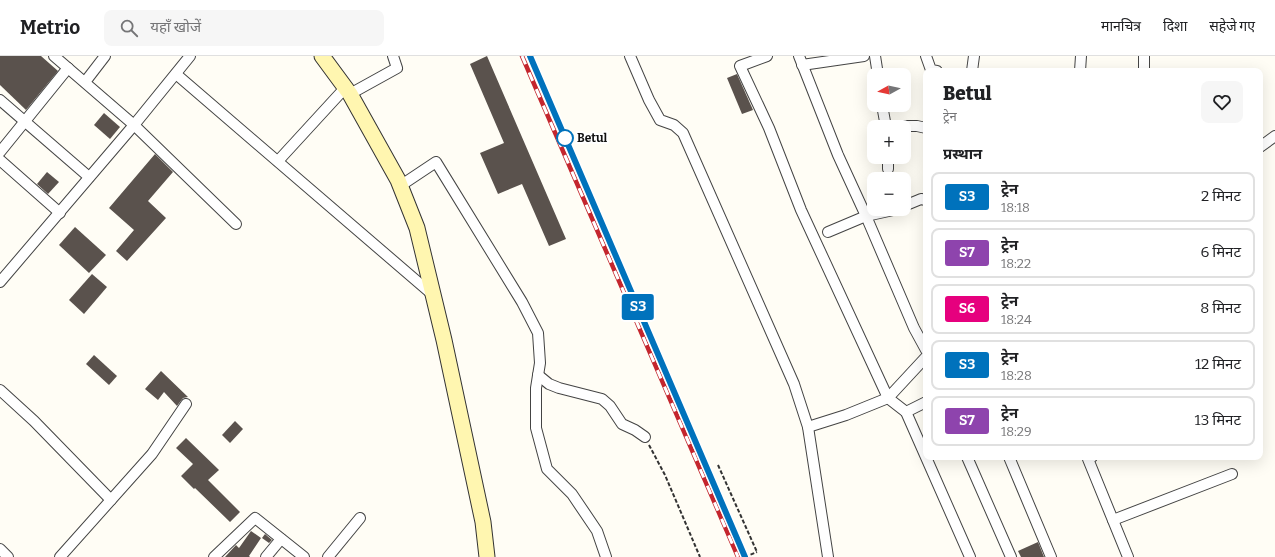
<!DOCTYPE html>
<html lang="hi">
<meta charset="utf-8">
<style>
:root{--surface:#fff;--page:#f6f6f6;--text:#202124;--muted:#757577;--line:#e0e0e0}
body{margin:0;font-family:Bitter,"Noto Sans Devanagari",serif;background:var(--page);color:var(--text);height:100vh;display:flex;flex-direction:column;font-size:15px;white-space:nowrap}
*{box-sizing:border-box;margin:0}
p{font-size:13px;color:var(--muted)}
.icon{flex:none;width:22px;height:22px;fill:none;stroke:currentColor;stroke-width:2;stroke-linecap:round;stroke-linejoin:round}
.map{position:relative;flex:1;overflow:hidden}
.panel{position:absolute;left:923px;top:12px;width:340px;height:392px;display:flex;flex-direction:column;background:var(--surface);border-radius:8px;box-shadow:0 4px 16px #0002}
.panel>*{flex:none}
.badge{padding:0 8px;border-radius:3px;font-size:14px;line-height:26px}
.needle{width:26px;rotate:262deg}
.tools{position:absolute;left:867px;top:12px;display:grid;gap:8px}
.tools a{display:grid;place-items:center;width:44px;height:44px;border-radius:8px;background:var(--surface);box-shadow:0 4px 16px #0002;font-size:20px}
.map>.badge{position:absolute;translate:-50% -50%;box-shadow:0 0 0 2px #fff}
h2{padding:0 20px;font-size:15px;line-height:36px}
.round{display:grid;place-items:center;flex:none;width:42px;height:42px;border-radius:8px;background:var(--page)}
.head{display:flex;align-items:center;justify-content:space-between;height:68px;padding:0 20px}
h1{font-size:19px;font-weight:800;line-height:30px}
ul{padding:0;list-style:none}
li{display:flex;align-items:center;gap:12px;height:50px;margin:0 8px 6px;padding:0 12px;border:2px solid var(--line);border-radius:8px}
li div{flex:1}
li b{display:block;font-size:15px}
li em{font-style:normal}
li .badge{min-width:44px;font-weight:700;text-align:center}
header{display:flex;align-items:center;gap:24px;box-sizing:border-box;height:56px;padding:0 20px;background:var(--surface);border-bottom:1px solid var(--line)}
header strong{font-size:19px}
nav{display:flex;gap:22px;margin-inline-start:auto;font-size:14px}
.search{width:280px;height:36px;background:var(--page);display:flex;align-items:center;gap:10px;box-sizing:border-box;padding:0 14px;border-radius:8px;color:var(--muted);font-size:15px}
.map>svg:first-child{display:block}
</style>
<header>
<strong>Metrio</strong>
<div class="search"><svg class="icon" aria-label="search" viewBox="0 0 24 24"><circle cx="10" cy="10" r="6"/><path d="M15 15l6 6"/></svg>यहाँ खोजें</div>
<nav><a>मानचित्र</a><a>दिशा</a><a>सहेजे गए</a></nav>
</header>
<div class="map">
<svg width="1275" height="501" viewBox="0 0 1275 501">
<rect width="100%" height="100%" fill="#fffdf5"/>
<g fill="#5a524d">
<path d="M0,0H41L58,15L26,54L0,29Z"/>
<path d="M487,0L566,183L549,190L522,128L498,138L480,97L504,87L470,8Z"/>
<path d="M737,18L753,54L742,58L727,22Z"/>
<path d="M104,57L120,71L110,83L94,69Z"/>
<path d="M155,98L173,116L148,145L166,162L127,205L116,195L134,174L109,152Z"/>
<path d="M47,116L59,126L48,138L37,128Z"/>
<path d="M75,171L106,199L89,217L59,189Z"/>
<path d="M92,218L107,231L84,258L69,244Z"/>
<path d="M94,299L117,320L109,329L86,308Z"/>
<path d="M161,315L188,341L183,342L177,350L164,336L158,344L145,333Z"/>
<path d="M235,365L243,373L230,387L222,379Z"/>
<path d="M186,382L219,414L208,424L240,456L230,466L195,432L194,433L181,420L193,408L176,392Z"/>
<path d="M251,475L261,482L249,500L250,501H225L236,489L239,492Z"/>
<path d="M265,478L272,484L269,487L262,482Z"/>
<path d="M1038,486L1044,501H1021L1018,495Z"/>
</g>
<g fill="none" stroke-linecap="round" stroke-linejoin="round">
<g stroke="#444" stroke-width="12">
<g id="street">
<path d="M54,0L134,69L236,168"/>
<path d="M630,0L649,44L660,64L674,69L683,77L794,328L808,371L828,501"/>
<path d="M767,0L740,10L769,72L801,154L888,342L906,356L970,501"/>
<path d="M799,0L838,99L866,160L914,272L926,294"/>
<path d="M875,0L878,19"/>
<path d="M926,0L931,14L937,15"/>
<path d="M802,9L864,0"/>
<path d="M972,15L974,0"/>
<path d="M1080,15L1081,0"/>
<path d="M1144,15V0"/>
<path d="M176,18L433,239"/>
<path d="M85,26L105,0"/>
<path d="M350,38L397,12L393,0"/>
<path d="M0,44L89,121"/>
<path d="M882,49L886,71"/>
<path d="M885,70H917L926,72"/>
<path d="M1260,91L1275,80"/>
<path d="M0,96L68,12"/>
<path d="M888,101V113"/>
<path d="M0,104L60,157"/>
<path d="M278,105L345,32"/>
<path d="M400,130L436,106L522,246L538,277L540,307L536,332V372L547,413L572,438L597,475L606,501"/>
<path d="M904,150L921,143L926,144"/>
<path d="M828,176L866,160L898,153"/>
<path d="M0,226L134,69L190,0"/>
<path d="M538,319L549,328L559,332L602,343L610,350L622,368L635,374L645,381"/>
<path d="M0,334L34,365L111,444"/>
<path d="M906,356L926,346"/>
<path d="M808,371L846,359L888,342L926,301"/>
<path d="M967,401L1011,501"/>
<path d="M1009,401L1051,501"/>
<path d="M1092,401L1088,403L1128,501"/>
<path d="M1113,464L1232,418"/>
<path d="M0,493L8,501"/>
<path d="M60,501L152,398L186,348"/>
<path d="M214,501L255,462L304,501"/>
<path d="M266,501L281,483"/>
<path d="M328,501L360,462"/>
</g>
</g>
<g stroke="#333" stroke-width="17">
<path id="secondary" d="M322,0L350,38L398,124L417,172L444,284L483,466L487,501"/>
</g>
<g stroke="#333" stroke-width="2" stroke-dasharray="4 2" stroke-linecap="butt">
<path d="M649,389L665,419L700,501"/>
<path d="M718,409L757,496"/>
</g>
<use href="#street" stroke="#fff" stroke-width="10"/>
<use href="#secondary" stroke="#fff6b0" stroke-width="15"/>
<g stroke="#c4262e" stroke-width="4.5">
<g id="rail">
<path d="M522,0L738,501"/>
<path d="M530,0L746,501"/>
</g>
</g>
<use href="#rail" stroke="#fff" stroke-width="3" stroke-dasharray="9" stroke-linecap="butt"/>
<path stroke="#333" stroke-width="2" stroke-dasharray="4 2" stroke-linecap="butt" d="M745,501L757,496"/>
</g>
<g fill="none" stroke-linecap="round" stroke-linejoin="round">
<g stroke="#fff" stroke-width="9">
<path id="line" d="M530,0L745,501"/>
</g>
<use href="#line" stroke="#0072bc" stroke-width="6"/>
</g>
<circle fill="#fff" stroke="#0072bc" stroke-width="2" cx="565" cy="82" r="8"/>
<g text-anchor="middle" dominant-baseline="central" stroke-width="4" stroke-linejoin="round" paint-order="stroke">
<g font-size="12" font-weight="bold" fill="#111" stroke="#fff" text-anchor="start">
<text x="577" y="82">Betul</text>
</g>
</g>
</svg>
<div class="tools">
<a><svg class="needle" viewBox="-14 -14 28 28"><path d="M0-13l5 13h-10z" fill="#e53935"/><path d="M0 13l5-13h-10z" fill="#757577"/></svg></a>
<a>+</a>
<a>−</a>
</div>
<b class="badge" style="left:638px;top:251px;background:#0072bc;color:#fff">S3</b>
<section class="panel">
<div class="head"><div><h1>Betul</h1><p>ट्रेन</p></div><a class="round"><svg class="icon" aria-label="heart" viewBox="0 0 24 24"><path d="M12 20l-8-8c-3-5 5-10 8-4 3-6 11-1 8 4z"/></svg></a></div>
<h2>प्रस्थान</h2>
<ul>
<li><span class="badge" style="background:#0072bc;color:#fff">S3</span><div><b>ट्रेन</b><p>18:18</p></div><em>2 मिनट</em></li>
<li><span class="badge" style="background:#8e44ad;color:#fff">S7</span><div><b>ट्रेन</b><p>18:22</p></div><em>6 मिनट</em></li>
<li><span class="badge" style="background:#e6007e;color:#fff">S6</span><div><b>ट्रेन</b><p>18:24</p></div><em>8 मिनट</em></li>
<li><span class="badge" style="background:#0072bc;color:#fff">S3</span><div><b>ट्रेन</b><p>18:28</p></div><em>12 मिनट</em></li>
<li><span class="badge" style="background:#8e44ad;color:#fff">S7</span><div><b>ट्रेन</b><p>18:29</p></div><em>13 मिनट</em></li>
</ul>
</section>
</div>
